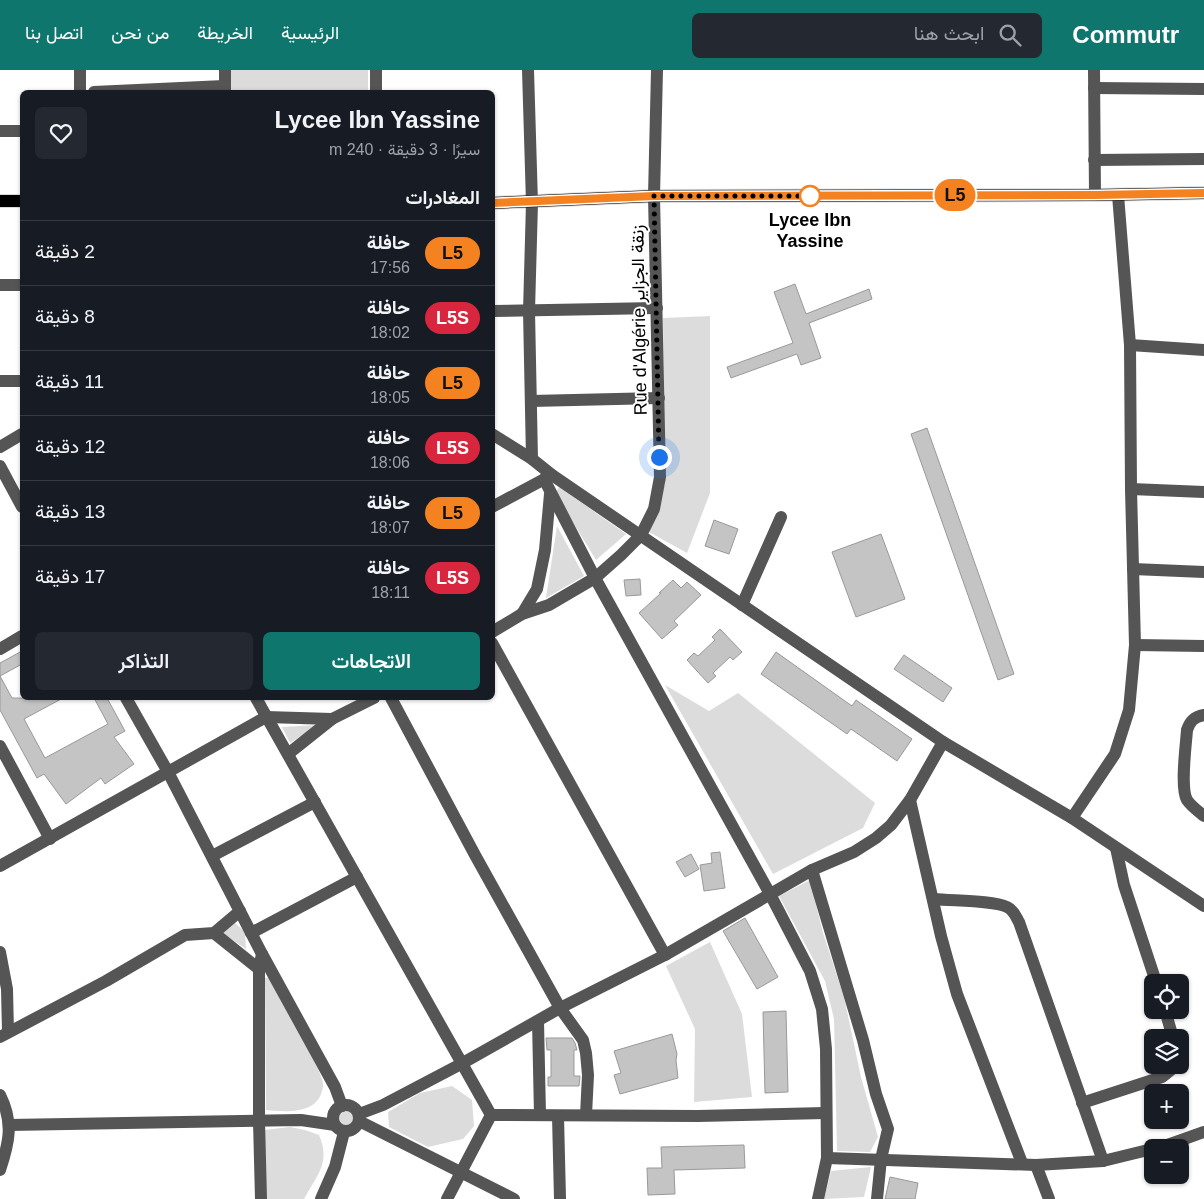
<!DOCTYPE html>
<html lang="ar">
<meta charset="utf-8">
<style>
:root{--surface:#171b24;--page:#242831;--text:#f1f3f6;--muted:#9ea1a6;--line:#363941;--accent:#0f766e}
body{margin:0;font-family:Helvetica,Vazirmatn,sans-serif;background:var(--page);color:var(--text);direction:rtl;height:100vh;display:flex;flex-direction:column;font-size:19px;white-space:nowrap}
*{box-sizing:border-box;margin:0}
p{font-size:16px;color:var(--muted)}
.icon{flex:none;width:28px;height:28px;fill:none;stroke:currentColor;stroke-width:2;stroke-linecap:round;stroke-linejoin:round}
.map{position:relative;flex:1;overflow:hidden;direction:ltr}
.details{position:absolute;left:20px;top:20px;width:475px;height:610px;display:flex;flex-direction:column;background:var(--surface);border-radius:8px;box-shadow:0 1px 4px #0004;direction:rtl}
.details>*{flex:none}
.badge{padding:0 10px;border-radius:16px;font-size:18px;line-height:32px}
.fabs{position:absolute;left:1144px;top:904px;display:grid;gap:10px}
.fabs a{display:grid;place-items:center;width:45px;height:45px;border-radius:8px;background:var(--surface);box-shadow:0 1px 4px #0004;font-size:25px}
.you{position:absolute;width:25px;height:25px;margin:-12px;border:4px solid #fff;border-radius:50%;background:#1a73e8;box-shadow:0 0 0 8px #1a73e833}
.map>.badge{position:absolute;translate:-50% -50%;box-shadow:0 0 0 2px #fff}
h2{padding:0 15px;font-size:19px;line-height:45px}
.round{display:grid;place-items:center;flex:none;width:52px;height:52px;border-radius:8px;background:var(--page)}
.head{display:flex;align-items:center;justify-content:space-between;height:85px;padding:0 15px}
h1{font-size:24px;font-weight:600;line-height:38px}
.cta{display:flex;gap:10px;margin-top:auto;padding:10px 15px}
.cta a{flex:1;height:58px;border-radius:8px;background:var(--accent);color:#fff;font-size:20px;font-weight:600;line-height:58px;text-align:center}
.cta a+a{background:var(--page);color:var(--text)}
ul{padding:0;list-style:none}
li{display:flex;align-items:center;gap:15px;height:65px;padding:0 15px;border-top:1px solid var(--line)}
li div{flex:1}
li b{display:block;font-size:19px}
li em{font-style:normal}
li .badge{min-width:55px;font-weight:700;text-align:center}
header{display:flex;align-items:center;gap:30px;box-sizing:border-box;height:70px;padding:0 25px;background:var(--accent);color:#fff}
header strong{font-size:24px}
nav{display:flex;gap:28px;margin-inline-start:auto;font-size:18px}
.search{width:350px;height:45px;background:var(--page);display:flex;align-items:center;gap:12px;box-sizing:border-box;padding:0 18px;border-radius:8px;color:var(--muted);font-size:19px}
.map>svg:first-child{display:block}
</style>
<header>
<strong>Commutr</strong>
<div class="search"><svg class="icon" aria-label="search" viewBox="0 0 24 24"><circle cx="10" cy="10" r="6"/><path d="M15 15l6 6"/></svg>ابحث هنا</div>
<nav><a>الرئيسية</a><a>الخريطة</a><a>من نحن</a><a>اتصل بنا</a></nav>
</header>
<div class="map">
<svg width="1204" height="1129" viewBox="0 0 1204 1129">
<rect width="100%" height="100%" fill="#fff"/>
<g fill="#dcdcdc">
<rect x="230" y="0" width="138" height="22"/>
<path d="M710,246V423L687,483L649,462L665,414L663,248Z"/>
<path d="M559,417L626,464L596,490L555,423Z"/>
<path d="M557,456L584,506L546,528Z"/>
<path d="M665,615L709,641L738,623L875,733L863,758L773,804Z"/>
<path d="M318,655L290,673L282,657Z"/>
<path d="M810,810L823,863L844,927L861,1007L878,1067L870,1082L837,1081L834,949L825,911L779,826Z"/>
<path d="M233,851L245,862L246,879L221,862Z"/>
<path d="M710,872L742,944L752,1027L694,1032L695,959L666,896Z"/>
<path d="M270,907L319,1001C320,1005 324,1012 323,1016C320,1045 286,1042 266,1040L265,908Z"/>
<path d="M452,1016L472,1030L474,1056L463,1069L428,1077L389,1057L388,1042L420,1023Z"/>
<circle cx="346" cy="1048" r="7"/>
<path d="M290,1057L305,1060L319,1065C331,1093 317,1105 304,1129H266L264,1060Z"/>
<path d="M871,1097L864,1127L824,1129L831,1101Z"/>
</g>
<g fill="#c4c4c4" stroke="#999">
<path d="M795,214L806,244L869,219L872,229L809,253L821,288L801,295L797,284L731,308L727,297L793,273L774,222Z"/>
<path d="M927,358L1014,604L998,610L911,364Z"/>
<path d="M714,450L738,459L729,484L705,476Z"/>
<path d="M881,464L905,529L856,547L832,482Z"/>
<path d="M640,509L641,525L626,526L624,510Z"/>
<path d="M673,510L681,518L687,512L701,525L674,551L678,555L662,569L639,543L661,523H659Z"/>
<path d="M720,559L742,582L733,590L730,587L713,603L716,606L708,613L687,590L694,583L698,586L715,570L712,567Z"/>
<path d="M22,581V594L0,606L12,628H63L24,649L45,688L108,654L94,628H107L125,661L114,667L134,694L105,714L101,708L66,734L44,704L37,708L0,640V593Z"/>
<path d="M776,582L852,636L856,630L912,669L897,691L851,659L847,664L761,604Z"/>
<path d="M904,585L952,618L943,632L894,599Z"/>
<path d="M720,782L725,818L704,821L700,795L712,793L711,783Z"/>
<path d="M691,784L699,799L685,807L676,792Z"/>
<path d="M745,848L778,907L757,919L723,861Z"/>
<path d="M786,941L788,1022L765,1023L763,942Z"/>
<path d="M672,964L677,984L676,990L678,1008L620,1024L614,1005L621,1003L614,981Z"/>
<path d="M546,968H572L575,973L577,980H574V1006H580L579,1016H548V1007H551V980H547Z"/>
<path d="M744,1075L745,1098L674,1100L675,1124L648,1125L647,1098H662L661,1077Z"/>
<path d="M890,1107L918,1113L915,1129H885Z"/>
</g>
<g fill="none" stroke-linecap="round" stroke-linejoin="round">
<g stroke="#dbdbdb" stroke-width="14">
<g id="major">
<path d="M0,131H22"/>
<path d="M492,133L654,126L1095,125L1204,123"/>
</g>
</g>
<g stroke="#555" stroke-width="12">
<path d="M376,0V22"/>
<path d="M528,0L532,133L529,241L532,389"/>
<path d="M1094,0L1095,125"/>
<path d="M1094,18L1204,19"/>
<path d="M80,22V0"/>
<path d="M94,22L224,16"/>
<path d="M225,22V0"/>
<path d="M0,61H22"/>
<path d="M1094,90L1204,89"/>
<path d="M0,215H22"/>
<path d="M492,241L657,238"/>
<path d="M1130,275L1204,280"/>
<path d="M0,311H22"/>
<path d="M531,331L659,328"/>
<path d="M492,364L532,389L552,405L943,672L1072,748L1204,836"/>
<path d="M0,377L22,364"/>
<path d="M0,396L22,437"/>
<path d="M544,409L595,508L770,824L810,901L822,939L826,979L827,1088L818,1129"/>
<path d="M1131,419L1204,422"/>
<path d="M492,437L552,405"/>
<path d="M1133,499L1204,502"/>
<path d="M742,535L781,447"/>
<path d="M522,544L537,519L545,480L550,424"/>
<path d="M492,562L522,544L549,535L595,508L621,485L641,465L654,439L660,407L654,126L657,0"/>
<path d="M492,573L665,885"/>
<path d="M1135,575L1204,576"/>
<path d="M0,579L22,566"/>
<path d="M126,628L168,702L262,884L335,1017L342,1036"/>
<path d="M256,628L491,1045"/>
<path d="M391,628L475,785L560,938L583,970L586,983L588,1005L586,1045"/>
<path d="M1204,645C1194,647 1190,651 1187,660C1186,675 1180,718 1187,730C1191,736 1198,741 1204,746"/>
<path d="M0,676L50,769"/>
<path d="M288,684L332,649L374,628"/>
<path d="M910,730L941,866L957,924L1022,1093"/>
<path d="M1072,748L1115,684L1129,640L1135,575L1131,419L1130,275L1118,125"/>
<path d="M1116,778L1124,815L1156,912"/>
<path d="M212,786L315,732"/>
<path d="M0,796L266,647L332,649"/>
<path d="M812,800L863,970L876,1024L888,1059L881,1089L877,1129"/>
<path d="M934,829C952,831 993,830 1007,837C1014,840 1016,847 1019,852L1103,1091"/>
<path d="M214,863L259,899"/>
<path d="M251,863L357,807"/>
<path d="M0,882L7,919L8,962"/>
<path d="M1165,940L1173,968"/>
<path d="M538,951L540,1045"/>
<path d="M0,967L106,911L185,865L214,863L240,841"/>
<path d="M0,1025C14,1053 9,1073 0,1100"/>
<path d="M1082,1033L1162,1007L1177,995"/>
<circle cx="346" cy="1048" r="13"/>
<path d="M359,1044L383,1035L461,994L560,938L665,885L812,800L854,782L876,768L891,755L910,730L943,672"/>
<path d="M558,1046L560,1129"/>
<path d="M359,1051L514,1129"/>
<path d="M9,1055L301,1050L335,1055"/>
<path d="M1159,1078L1204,1062"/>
<path d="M827,1088L1036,1095L1103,1091L1152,1079"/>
<path d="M1036,1095L1049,1129"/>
<path d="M261,1129L259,1051V899L262,884"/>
<path d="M321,1129L335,1097L344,1062"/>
<path d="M447,1129L491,1045L698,1046L825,1043"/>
</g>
<use href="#major" stroke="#000" stroke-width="12"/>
</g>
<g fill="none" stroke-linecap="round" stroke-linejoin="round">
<g stroke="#fff" stroke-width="11">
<path id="line" d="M492,133L654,126L1095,125L1204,123"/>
</g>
<use href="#line" stroke="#f58220" stroke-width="8"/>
<path stroke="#000" stroke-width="5" stroke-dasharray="0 9" d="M659,387L654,126H810"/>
</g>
<circle fill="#fff" stroke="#f58220" stroke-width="2.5" cx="810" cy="126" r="10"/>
<g text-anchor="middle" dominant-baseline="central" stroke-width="4" stroke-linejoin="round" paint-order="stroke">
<g font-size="18" font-weight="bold" fill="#000" stroke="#fff">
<text x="810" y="150">Lycee Ibn<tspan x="810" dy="21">Yassine</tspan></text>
</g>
<g font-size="18" fill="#000" stroke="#fff">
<text transform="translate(639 250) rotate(-91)">Rue d'Algérie زنقة الجزاير</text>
</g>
</g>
</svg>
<div class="fabs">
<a><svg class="icon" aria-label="locate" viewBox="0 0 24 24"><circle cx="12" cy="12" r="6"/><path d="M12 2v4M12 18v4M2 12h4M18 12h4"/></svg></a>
<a><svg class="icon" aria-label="layers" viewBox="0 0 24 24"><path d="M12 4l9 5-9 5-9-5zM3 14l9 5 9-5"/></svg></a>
<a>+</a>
<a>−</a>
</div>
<div class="you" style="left:659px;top:387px"></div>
<b class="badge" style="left:955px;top:125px;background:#f58220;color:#111">L5</b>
<section class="details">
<div class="head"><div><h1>Lycee Ibn Yassine</h1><p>سيرًا · 3 دقيقة · 240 m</p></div><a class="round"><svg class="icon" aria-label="heart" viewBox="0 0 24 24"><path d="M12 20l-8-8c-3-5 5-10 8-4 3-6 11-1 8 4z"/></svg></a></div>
<h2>المغادرات</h2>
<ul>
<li><span class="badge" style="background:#f58220;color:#111">L5</span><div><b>حافلة</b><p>17:56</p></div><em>2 دقيقة</em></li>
<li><span class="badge" style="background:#d7263d;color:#fff">L5S</span><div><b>حافلة</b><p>18:02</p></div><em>8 دقيقة</em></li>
<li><span class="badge" style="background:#f58220;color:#111">L5</span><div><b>حافلة</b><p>18:05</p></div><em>11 دقيقة</em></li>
<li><span class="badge" style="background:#d7263d;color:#fff">L5S</span><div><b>حافلة</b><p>18:06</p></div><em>12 دقيقة</em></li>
<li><span class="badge" style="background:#f58220;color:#111">L5</span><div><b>حافلة</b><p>18:07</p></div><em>13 دقيقة</em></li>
<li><span class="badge" style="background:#d7263d;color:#fff">L5S</span><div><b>حافلة</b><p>18:11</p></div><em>17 دقيقة</em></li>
</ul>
<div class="cta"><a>الاتجاهات</a><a>التذاكر</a></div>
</section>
</div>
